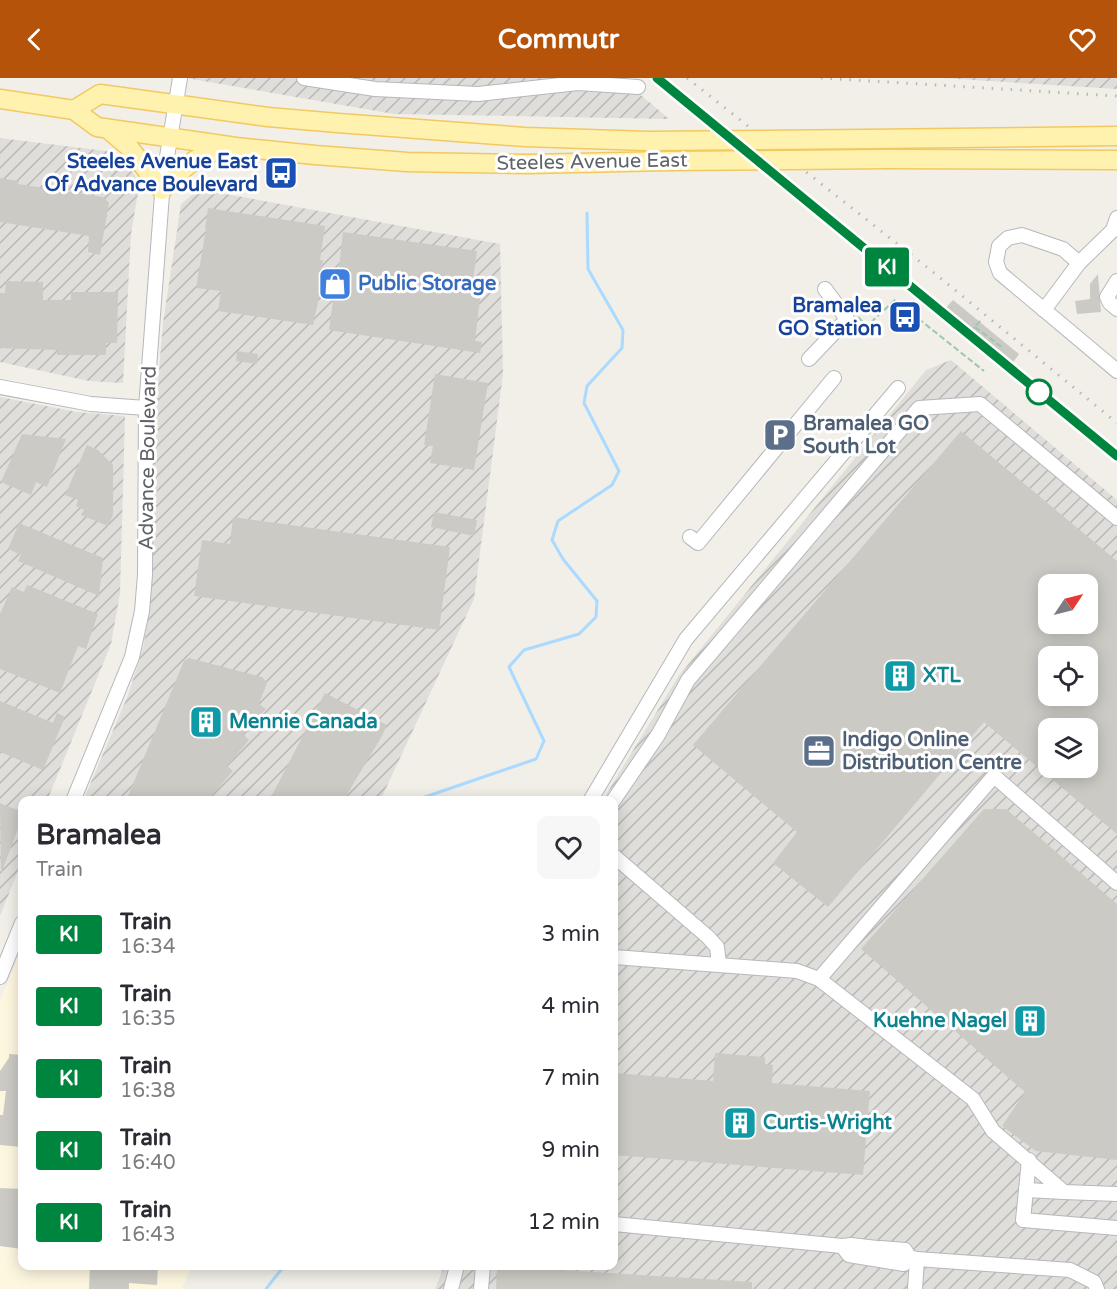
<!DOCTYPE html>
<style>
:root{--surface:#fff;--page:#f7f7f7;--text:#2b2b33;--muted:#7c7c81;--accent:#b45309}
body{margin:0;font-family:"Varela Round",sans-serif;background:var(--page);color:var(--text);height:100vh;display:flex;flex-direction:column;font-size:22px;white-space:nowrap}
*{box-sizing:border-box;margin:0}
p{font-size:20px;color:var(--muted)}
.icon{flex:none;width:33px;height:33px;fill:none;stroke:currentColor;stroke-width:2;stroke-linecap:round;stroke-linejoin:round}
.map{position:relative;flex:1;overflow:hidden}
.details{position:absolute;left:18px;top:718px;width:600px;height:474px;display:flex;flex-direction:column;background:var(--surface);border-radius:12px;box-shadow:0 3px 15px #0003}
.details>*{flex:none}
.badge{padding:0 12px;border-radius:4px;font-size:21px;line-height:39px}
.needle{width:39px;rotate:55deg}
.controls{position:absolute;left:1038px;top:496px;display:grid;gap:12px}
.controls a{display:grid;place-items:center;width:60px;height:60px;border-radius:12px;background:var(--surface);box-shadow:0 3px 15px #0003;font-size:30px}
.map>.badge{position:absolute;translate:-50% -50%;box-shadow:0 0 0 3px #fff}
.round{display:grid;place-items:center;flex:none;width:63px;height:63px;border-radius:12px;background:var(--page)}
.summary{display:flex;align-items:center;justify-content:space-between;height:102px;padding:0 18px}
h1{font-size:28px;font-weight:700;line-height:45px}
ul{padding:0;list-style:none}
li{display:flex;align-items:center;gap:18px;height:72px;padding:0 18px}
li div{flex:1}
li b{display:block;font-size:22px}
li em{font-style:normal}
li .badge{min-width:66px;font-weight:700;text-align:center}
header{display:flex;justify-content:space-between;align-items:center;height:78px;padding:0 18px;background:var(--accent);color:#fff;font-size:27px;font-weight:700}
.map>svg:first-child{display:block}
</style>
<header><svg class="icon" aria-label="back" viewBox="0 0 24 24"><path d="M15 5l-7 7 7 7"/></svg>Commutr<svg class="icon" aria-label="heart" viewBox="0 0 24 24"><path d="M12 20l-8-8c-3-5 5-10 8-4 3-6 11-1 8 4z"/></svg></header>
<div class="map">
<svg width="1117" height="1211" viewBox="0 0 1117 1211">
<defs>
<pattern id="industrial-furrows" width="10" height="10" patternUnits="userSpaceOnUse" patternTransform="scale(1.5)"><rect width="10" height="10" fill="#e0deda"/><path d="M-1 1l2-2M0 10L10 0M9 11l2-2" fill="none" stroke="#b9b8b5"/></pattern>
</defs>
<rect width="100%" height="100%" fill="#f1efe8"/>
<path fill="#fef7e0" d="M22,870V1188H192L182,1211H0V922Z"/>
<g fill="url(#industrial-furrows)" fill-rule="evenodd">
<path d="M186,0H621L669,41L394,36Z"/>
<path d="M942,0H1117V11Z"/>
<path d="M0,60L114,74L124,82L135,98L138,114L131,156L123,305L89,303L0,284Z"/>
<path d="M209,113L500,166L503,296L474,521L380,723H87L86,716L128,617L143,570L149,535L156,327L163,245L181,126L192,117Z"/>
<path d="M951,282L1117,422V1211H435L444,1188H614V723H602L678,599L926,292ZM1048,507H1088V546H1048ZM1048,579H1088V618H1048ZM1048,651H1088V690H1048Z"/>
<path d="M0,319L77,334L125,338L120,515L111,566L47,723H22V783L0,838Z"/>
</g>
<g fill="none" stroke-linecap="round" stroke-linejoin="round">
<g stroke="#aadaff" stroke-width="3">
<path d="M423,723L422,720L536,681L544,663L509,589L524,572L579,556L596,539L597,523L563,481L552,462L558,443L612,407L619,393L584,325L587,308L622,270L623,252L588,191L587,135"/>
<path d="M266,1211L284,1188"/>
</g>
</g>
<g fill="#cccac5" fill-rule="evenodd">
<path d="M0,100L19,103L18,106L103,119L109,125L100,177L88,174L89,158L0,144Z"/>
<path d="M208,130L325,148L320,182H323L319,206H322L313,247L218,233L221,213L196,210L206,151H205Z"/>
<path d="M343,154L477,173L473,202L482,203L475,263L482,264L480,275L329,252L335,208H337Z"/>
<path d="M1098,196L1101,234L1077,236L1075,223L1090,221V206Z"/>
<path d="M6,203L43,204V222H71V214H118L117,265H106V277H57V272L0,270V215H5Z"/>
<path d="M953,222L1019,276L1011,287L944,232Z"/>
<path d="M237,273L258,276L257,286L236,283Z"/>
<path d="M435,296L488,305L474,392L430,385L433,368L424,367Z"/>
<path d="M961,353L1117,483V756L984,644L828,829L773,785L797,754L693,667ZM1048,507H1088V546H1048ZM1048,579H1088V618H1048ZM1048,651H1088V690H1048Z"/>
<path d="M22,356L66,361L47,409L36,404L31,417L1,404Z"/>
<path d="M87,367L98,372L113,387V437L108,448L81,437L84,432L76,428L78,422L65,417Z"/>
<path d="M434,434L477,442L474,458L431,449Z"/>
<path d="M233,439L450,469L439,552L194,518L202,462L230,466Z"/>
<path d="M19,445L103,480L99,518L18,483L21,477L8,471Z"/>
<path d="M27,507L98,536L86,571L78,568L60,615L0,591V536L12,509L24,514Z"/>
<path d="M189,580L262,599L267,605L259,626L266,631L243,656L249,662L227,688L233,693L207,723H126L184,583Z"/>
<path d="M325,615L387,647L382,658L343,723H269Z"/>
<path d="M0,623L53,645L57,635L65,639L43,692L0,674Z"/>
<path d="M0,725L22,734V740L1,796Z"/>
<path d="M984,731H1006L1117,826V1082L1036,1073L1002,1048L1025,1014L861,871Z"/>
<path d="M715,975L765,979V986L773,987L772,1005L870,1013L863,1097L614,1077V995L713,1003Z"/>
<path d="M9,976L22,977V1069L0,1067V1037H3L6,1013H0V993L9,980Z"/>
<path d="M0,1110L22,1111V1171L0,1168Z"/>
<path d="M90,1188H158L157,1207L129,1205V1211H89Z"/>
<path d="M497,1188L752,1204V1211H496Z"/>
</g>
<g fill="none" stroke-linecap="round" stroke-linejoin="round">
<g stroke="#b5b8bc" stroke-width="16">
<g id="minor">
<path d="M304,0L375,11L478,16L578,5L638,9"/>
<path d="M1079,185L1063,171L1022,157L1008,160L999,168L996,184L1000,195L1117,293"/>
<path d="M1117,203L1107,219L1110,225L1117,231"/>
<path d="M1044,232L1079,185L1113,152L1117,140"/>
<path d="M809,281L847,241L825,211"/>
<path d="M0,309L91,326L146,330"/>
<path d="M690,459L698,465L834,300"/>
<path d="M73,723L132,579L142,533L145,497L146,330L163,103L180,0"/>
<path d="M590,723L686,561L898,310"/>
<path d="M613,723L658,657L688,602L919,330L980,326L1117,440"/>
<path d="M614,778L708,859L717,869L719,886"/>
<path d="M614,879L797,893L819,901L973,1021L993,1053L1064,1114L1117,1116"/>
<path d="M0,899L22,845"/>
<path d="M819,901L994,698L1117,805"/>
<path d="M1029,1082L1023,1142L1117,1150"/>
<path d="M1026,1112L1064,1114"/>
<path d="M614,1146L842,1168L851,1167L877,1170"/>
<path d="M842,1168L849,1177L904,1186L909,1179"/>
<path d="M881,1170L905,1172L909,1179L917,1181L1070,1192L1094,1204L1097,1211"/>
<path d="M451,1211L457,1188"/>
<path d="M481,1211L483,1188"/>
<path d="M915,1211L917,1181"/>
</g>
</g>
<g stroke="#f2c960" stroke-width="21">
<g id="major">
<path d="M0,21L74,32L97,49L236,69L315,77L407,84L528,86L671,83"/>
<path d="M74,32L100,16L268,39L338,45L525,59L648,63"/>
<path d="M109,52L128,68L162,112C182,92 196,75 225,71"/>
<path d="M868,61L1117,58"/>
<path d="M887,81L1117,82"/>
</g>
</g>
<g stroke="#9cc7a9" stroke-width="2" stroke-dasharray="6 3" stroke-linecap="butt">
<path d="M858,239L867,248L895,222L984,293"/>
<path d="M975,249L1003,270"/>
<path d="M970,254L981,242"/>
</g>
<use href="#minor" stroke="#fff" stroke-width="14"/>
<use href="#major" stroke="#fff2af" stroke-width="18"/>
<g stroke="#b6b7b8" stroke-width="3" stroke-dasharray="1.5 8" stroke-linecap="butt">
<path d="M657,0L1117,378"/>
<path d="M687,0L933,194L1117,345"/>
<path d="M821,0L1117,18"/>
</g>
<g stroke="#f2c960" stroke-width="21" stroke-linecap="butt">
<g id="major-bridge">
<path d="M648,63L868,61"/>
<path d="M671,83L887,81"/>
</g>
</g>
<use href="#major-bridge" stroke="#fff2af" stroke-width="18"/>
</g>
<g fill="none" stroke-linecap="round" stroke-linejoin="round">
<g stroke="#fff" stroke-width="14">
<path id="line" d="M657,0L1117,378"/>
</g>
<use href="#line" stroke="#00853f" stroke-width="9"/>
</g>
<defs>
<g id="bus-square" transform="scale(1.725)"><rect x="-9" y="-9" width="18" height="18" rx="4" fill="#1a4fb4" stroke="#fff"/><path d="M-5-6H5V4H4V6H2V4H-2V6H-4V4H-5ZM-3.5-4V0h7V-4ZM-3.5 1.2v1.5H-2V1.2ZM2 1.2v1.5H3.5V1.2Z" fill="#fff"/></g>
<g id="shop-square" transform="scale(1.725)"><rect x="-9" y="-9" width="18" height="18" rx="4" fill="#3f7fe0" stroke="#fff"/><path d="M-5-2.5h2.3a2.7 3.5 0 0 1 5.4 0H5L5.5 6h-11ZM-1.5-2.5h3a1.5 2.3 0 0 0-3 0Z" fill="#fff"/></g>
<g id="parking-square" transform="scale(1.725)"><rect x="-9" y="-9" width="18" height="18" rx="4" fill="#5c6f8a" stroke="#fff"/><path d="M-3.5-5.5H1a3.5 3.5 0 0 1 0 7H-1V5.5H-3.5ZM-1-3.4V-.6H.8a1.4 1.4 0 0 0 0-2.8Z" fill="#fff"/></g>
<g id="building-square" transform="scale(1.725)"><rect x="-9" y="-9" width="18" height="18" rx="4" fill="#0f9aa8" stroke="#fff"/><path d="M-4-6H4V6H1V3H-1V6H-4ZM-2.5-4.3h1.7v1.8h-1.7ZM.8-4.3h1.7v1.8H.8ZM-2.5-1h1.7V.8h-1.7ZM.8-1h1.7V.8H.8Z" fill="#fff"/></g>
<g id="office-square" transform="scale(1.725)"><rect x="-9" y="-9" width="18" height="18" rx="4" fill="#5c6f8a" stroke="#fff"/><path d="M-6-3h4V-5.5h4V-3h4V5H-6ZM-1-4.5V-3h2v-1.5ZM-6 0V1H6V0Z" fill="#fff"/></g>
</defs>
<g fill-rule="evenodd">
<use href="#bus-square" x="281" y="95"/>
<use href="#shop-square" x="335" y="206"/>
<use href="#bus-square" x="905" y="239"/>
<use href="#parking-square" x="780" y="357"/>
<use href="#building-square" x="900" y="598"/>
<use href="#building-square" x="206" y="644"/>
<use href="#office-square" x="819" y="673"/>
<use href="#building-square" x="1030" y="943"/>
<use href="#building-square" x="740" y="1045"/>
</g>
<circle fill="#fff" stroke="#00853f" stroke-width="3" cx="1039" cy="314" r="12"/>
<g text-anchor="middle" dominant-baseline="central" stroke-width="6" stroke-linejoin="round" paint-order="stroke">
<g font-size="20" font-weight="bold" fill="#164399" stroke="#fff" text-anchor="end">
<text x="258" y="84">Steeles Avenue East<tspan x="258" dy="23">Of Advance Boulevard</tspan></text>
<text x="882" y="228">Bramalea<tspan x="882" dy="23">GO Station</tspan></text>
</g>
<g font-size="20" fill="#5f6368" stroke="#fff">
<text transform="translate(592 84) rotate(-1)">Steeles Avenue East</text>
<text transform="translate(148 380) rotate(-89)">Advance Boulevard</text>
</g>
<g font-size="20" font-weight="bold" fill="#366cbe" stroke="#fff" text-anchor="start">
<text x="358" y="206">Public Storage</text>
</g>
<g font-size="20" font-weight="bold" fill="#4e5e75" stroke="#fff" text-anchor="start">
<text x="803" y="346">Bramalea GO<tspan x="803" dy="23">South Lot</tspan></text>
<text x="842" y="662">Indigo Online<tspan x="842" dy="23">Distribution Centre</tspan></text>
</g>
<g font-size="20" font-weight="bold" fill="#0d838f" stroke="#fff" text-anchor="start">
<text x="923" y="598">XTL</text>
<text x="229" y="644">Mennie Canada</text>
<text x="1007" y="943" text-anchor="end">Kuehne Nagel</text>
<text x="763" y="1045">Curtis-Wright</text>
</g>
</g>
</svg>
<div class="controls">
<a><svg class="needle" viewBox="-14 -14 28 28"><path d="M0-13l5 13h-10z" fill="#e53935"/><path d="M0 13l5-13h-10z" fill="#7c7c81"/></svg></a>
<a><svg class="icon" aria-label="locate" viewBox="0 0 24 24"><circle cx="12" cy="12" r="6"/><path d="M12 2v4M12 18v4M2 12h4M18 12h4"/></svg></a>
<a><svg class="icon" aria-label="layers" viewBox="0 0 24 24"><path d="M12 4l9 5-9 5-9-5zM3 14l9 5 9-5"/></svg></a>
</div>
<b class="badge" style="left:887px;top:189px;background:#00853f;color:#fff">KI</b>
<section class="details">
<div class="summary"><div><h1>Bramalea</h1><p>Train</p></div><a class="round"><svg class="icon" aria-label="heart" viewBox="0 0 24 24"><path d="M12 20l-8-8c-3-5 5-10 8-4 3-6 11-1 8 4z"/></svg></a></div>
<ul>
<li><span class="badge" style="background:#00853f;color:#fff">KI</span><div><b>Train</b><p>16:34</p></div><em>3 min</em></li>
<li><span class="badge" style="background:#00853f;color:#fff">KI</span><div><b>Train</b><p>16:35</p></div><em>4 min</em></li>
<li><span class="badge" style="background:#00853f;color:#fff">KI</span><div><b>Train</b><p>16:38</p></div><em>7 min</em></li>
<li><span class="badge" style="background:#00853f;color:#fff">KI</span><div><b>Train</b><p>16:40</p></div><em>9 min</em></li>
<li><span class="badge" style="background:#00853f;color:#fff">KI</span><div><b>Train</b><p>16:43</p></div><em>12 min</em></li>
</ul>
</section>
</div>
